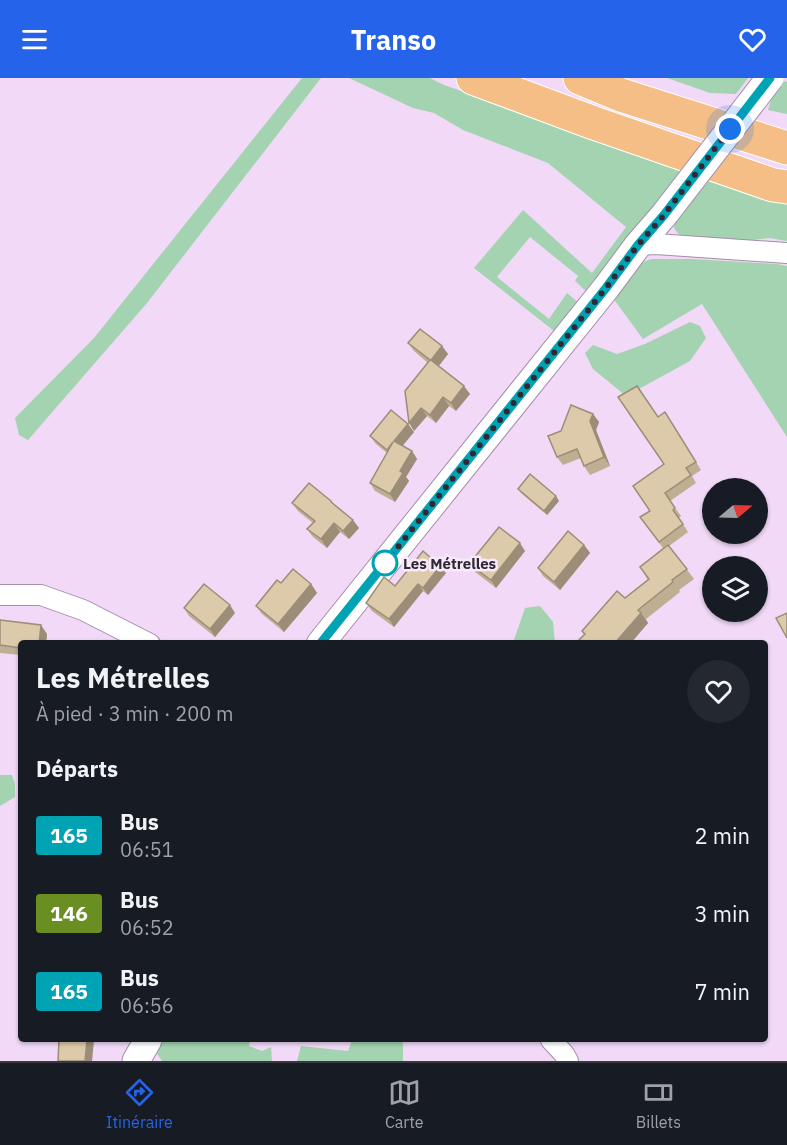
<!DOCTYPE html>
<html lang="fr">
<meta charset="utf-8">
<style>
:root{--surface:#171b24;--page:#242831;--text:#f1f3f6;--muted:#9ea1a6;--line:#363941;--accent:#2563eb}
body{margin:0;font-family:"IBM Plex Sans",sans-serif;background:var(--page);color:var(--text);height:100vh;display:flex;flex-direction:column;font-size:22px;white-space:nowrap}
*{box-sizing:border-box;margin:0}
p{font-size:20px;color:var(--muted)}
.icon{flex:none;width:33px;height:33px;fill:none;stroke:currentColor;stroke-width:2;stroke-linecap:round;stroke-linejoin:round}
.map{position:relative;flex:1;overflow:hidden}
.side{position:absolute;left:18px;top:562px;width:750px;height:402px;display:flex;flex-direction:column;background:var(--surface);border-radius:6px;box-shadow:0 2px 4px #0004}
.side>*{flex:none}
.badge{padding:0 12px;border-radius:4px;font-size:21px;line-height:39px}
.needle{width:39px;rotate:71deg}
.tools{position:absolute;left:702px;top:400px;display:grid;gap:12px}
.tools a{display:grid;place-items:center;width:66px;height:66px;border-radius:50%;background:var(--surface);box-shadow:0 2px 4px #0004;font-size:30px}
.you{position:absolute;width:30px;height:30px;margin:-15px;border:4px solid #fff;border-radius:50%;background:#1a73e8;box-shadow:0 0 0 9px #1a73e833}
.map>.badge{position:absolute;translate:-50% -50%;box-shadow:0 0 0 3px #fff}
h2{padding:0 18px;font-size:22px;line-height:54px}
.round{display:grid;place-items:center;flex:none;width:63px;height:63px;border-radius:32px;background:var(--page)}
.head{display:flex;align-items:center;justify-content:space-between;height:102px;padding:0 18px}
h1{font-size:28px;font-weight:700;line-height:45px}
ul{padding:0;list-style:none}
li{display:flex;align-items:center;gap:18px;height:78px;padding:0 18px}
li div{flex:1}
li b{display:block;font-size:22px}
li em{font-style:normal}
li .badge{min-width:66px;font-weight:700;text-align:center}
header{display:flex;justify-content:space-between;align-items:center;height:78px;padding:0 18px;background:var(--accent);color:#fff;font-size:27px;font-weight:700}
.tabs{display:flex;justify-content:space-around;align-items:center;height:84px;border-top:2px solid var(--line);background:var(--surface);font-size:16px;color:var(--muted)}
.tabs a{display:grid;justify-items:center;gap:3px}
.tabs .selected{color:var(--accent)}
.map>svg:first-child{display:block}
</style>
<header><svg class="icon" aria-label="menu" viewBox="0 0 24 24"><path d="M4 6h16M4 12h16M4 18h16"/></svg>Transo<svg class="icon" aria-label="heart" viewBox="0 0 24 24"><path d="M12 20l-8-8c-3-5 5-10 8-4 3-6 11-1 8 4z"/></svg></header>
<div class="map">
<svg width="787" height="983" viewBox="0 0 787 983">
<rect width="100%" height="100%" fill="#f1d9f7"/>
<g fill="#a3d3b1">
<path d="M302,0H321L147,225L28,362L19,357L15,340L94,260Z"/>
<path d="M349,0H430L444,7L682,91L589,216L575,203L578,198L530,159L497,199L549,241L567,215L581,227L558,256L474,190L523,132L592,195L626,149L548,85L463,52L434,35L413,30Z"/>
<path d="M667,0H748L736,16L710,15Z"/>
<path d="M784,3L787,4V36L768,32L772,19Z"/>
<path d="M709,99L787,122V163L770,160L722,165L681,159L674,150L675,137Z"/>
<path d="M651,181H691L777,186L787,188V359L702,226L643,261L610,216L636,187Z"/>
<path d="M690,244L700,248L706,260L690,283L626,318L593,291L585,275L593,267L617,276L645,266Z"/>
<path d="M540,528L553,544L555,565H513L525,530Z"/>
<path d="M0,697H12L15,706V719L0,728Z"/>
<path d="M157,962H250L249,968L262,973L271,969L272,983H162L154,971Z"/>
<path d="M352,962H403V983H297L301,968L348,973Z"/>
</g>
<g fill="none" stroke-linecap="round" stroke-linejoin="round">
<g stroke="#a48eaa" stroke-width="22">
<g id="street">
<path d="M638,167L656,166L787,175"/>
<path d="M0,517H41L83,532L150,566"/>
<path d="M551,962L564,976L568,983"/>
</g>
</g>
<g stroke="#a48eaa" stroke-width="29">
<g id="secondary">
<path d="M320,566L606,210L638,167L664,137"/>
<path d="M136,983L148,962"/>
</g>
</g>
<g stroke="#fff" stroke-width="35">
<g id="highway">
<path d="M473,0L594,45L773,107L787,109"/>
<path d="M580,0L621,17L787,70"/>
</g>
</g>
<use href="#street" stroke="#fff" stroke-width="20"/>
<use href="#secondary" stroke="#fff" stroke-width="27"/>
<use href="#highway" stroke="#f5be87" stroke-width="33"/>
<g stroke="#a48eaa" stroke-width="29" stroke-linecap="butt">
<path id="secondary-bridge" d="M664,137L770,0"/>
</g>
<use href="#secondary-bridge" stroke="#fff" stroke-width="27"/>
</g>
<g fill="#beae92">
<path d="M408,265L442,268L448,276L439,288L470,316L456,333L449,328L436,345L427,338L414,353L428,285L414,273Z"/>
<path d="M593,336L599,344L596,352L610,388L590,397L584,388L581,380L563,387L557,379L561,353Z"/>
<path d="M658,339L670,342L701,392L692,398L696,405L670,423L681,438L679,440L688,454L669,468L694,501L679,512L680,514L646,541L648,545L630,566H582L579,562L584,557L582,553L625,520L648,502L640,489L663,470L640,439L650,433L664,386Z"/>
<path d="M414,354L402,368L412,373L417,381L406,399L409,403L395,424L375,413L370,405L387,375L376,366L370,358Z"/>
<path d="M518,411L559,423L547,437L521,415Z"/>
<path d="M331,423L335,427L359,450L349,461L340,454L327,470L313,459L307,451L313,445L298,433L292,425Z"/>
<path d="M584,467L590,475L560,512L543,498L538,490Z"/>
<path d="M525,473L496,510L475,494L469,486Z"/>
<path d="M446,495L428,517L423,513L394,549L372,533L366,525L395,508Z"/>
<path d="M311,506L317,515L284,554L262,536L256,528Z"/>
<path d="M184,530L235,535L215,559L189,538Z"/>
<path d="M0,542L47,556L46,566H21V577L0,575Z"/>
</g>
<g fill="#9b8d77">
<path d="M442,268L448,276L437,290L431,282Z"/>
<path d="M464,308L470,316L456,333L451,325Z"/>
<path d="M443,319L449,328L436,345L430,337Z"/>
<path d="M421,330L427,338L414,353L409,345Z"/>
<path d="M593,336L599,344L596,352L610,388L604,379L590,343Z"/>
<path d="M408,346L414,354L400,371L394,363Z"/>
<path d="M412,373L417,381L406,399L409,403L395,424L390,416L400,393Z"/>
<path d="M556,418L559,423L547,437L544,433Z"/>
<path d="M353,442L359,450L349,461L343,453Z"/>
<path d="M334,445L340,454L327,470L321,461Z"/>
<path d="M520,465L525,473L496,510L491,502Z"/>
<path d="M584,467L590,475L560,512L554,504Z"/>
<path d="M440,488L446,495L428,517L423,510Z"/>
<path d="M311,506L317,515L284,554L278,546Z"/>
<path d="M418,506L423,513L394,549L389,541Z"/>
<path d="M230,527L235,535L215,559L210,551Z"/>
<path d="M641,535L648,545L630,566H614Z"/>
<path d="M41,547L47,556L46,566H39Z"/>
<path d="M87,962H94L92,983H85Z"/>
</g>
<g fill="#ddcaaa" stroke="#9b8d77" stroke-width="1.5">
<path d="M420,251L442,268L431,282L464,308L451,325L443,319L430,337L421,330L409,345L405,313L430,282L408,265Z"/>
<path d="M637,308L658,339L665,334L696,384L686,390L691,397L665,415L675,430L673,432L683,446L659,464L640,439L650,433L633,408L664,386L618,319Z"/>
<path d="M571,327L593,336L590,343L604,379L584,388L577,371L557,379L548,358L561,353Z"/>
<path d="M391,332L408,346L394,363L412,373L400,393L403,395L390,416L370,405L393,364L387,372L370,358Z"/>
<path d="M530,396L556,418L544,433L518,411Z"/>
<path d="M309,405L331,423V424L353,442L343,453L334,445L321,461L307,451L315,443L292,425Z"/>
<path d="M499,449L520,465L491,502L469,486Z"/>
<path d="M568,453L584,467L554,504L538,490Z"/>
<path d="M668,467L687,491L672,502L673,504L638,532L641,535L614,566H584L579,562L585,556L582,553L617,513L625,520L649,501L640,489Z"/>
<path d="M423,473L440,488L423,510L418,506L389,541L366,525L384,499L395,508Z"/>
<path d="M293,491L311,506L278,546L256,528L277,502L281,505Z"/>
<path d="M204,506L230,527L210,551L184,530Z"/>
<path d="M787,535V560L776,540Z"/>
<path d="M0,542L41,547L39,566H21V570L0,567Z"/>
<path d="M59,962H87L85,983H58Z"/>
</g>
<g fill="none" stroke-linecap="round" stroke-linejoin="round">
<g stroke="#fff" stroke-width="14">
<path id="line" d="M320,566L606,210L638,167L664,137L770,0"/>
</g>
<use href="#line" stroke="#00a3b4" stroke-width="9"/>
<path stroke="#312833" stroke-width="6" stroke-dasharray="0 10.8" d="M385,485L606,210L638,167L664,137L730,51"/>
</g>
<circle fill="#fff" stroke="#00a3b4" stroke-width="3" cx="385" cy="485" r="12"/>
<g text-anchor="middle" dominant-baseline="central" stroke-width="5" stroke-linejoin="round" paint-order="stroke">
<g font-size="15" font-weight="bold" fill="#312833" stroke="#f8eafc" text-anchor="start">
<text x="403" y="485">Les Métrelles</text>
</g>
</g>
</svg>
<div class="tools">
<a><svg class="needle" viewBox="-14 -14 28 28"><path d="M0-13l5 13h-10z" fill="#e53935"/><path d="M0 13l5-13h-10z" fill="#9ea1a6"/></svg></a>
<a><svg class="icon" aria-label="layers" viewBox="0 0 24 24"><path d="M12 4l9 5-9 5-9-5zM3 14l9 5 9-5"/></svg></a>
</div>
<div class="you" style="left:730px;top:51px"></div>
<section class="side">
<div class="head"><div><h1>Les Métrelles</h1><p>À pied · 3 min · 200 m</p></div><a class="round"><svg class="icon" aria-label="heart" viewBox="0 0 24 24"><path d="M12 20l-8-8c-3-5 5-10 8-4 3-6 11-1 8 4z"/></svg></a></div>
<h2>Départs</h2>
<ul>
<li><span class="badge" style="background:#00a3b4;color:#fff">165</span><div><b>Bus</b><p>06:51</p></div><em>2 min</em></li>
<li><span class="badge" style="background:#6b8e23;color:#fff">146</span><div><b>Bus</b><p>06:52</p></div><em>3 min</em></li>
<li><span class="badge" style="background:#00a3b4;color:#fff">165</span><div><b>Bus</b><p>06:56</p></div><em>7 min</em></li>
</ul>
</section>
</div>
<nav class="tabs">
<a class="selected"><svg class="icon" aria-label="directions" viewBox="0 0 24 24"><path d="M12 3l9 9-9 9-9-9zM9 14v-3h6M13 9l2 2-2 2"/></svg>Itinéraire</a>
<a><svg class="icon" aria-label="map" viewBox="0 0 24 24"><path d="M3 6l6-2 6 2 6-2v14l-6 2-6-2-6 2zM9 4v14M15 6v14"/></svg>Carte</a>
<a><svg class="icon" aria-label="tickets" viewBox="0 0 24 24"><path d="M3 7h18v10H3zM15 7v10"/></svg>Billets</a>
</nav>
